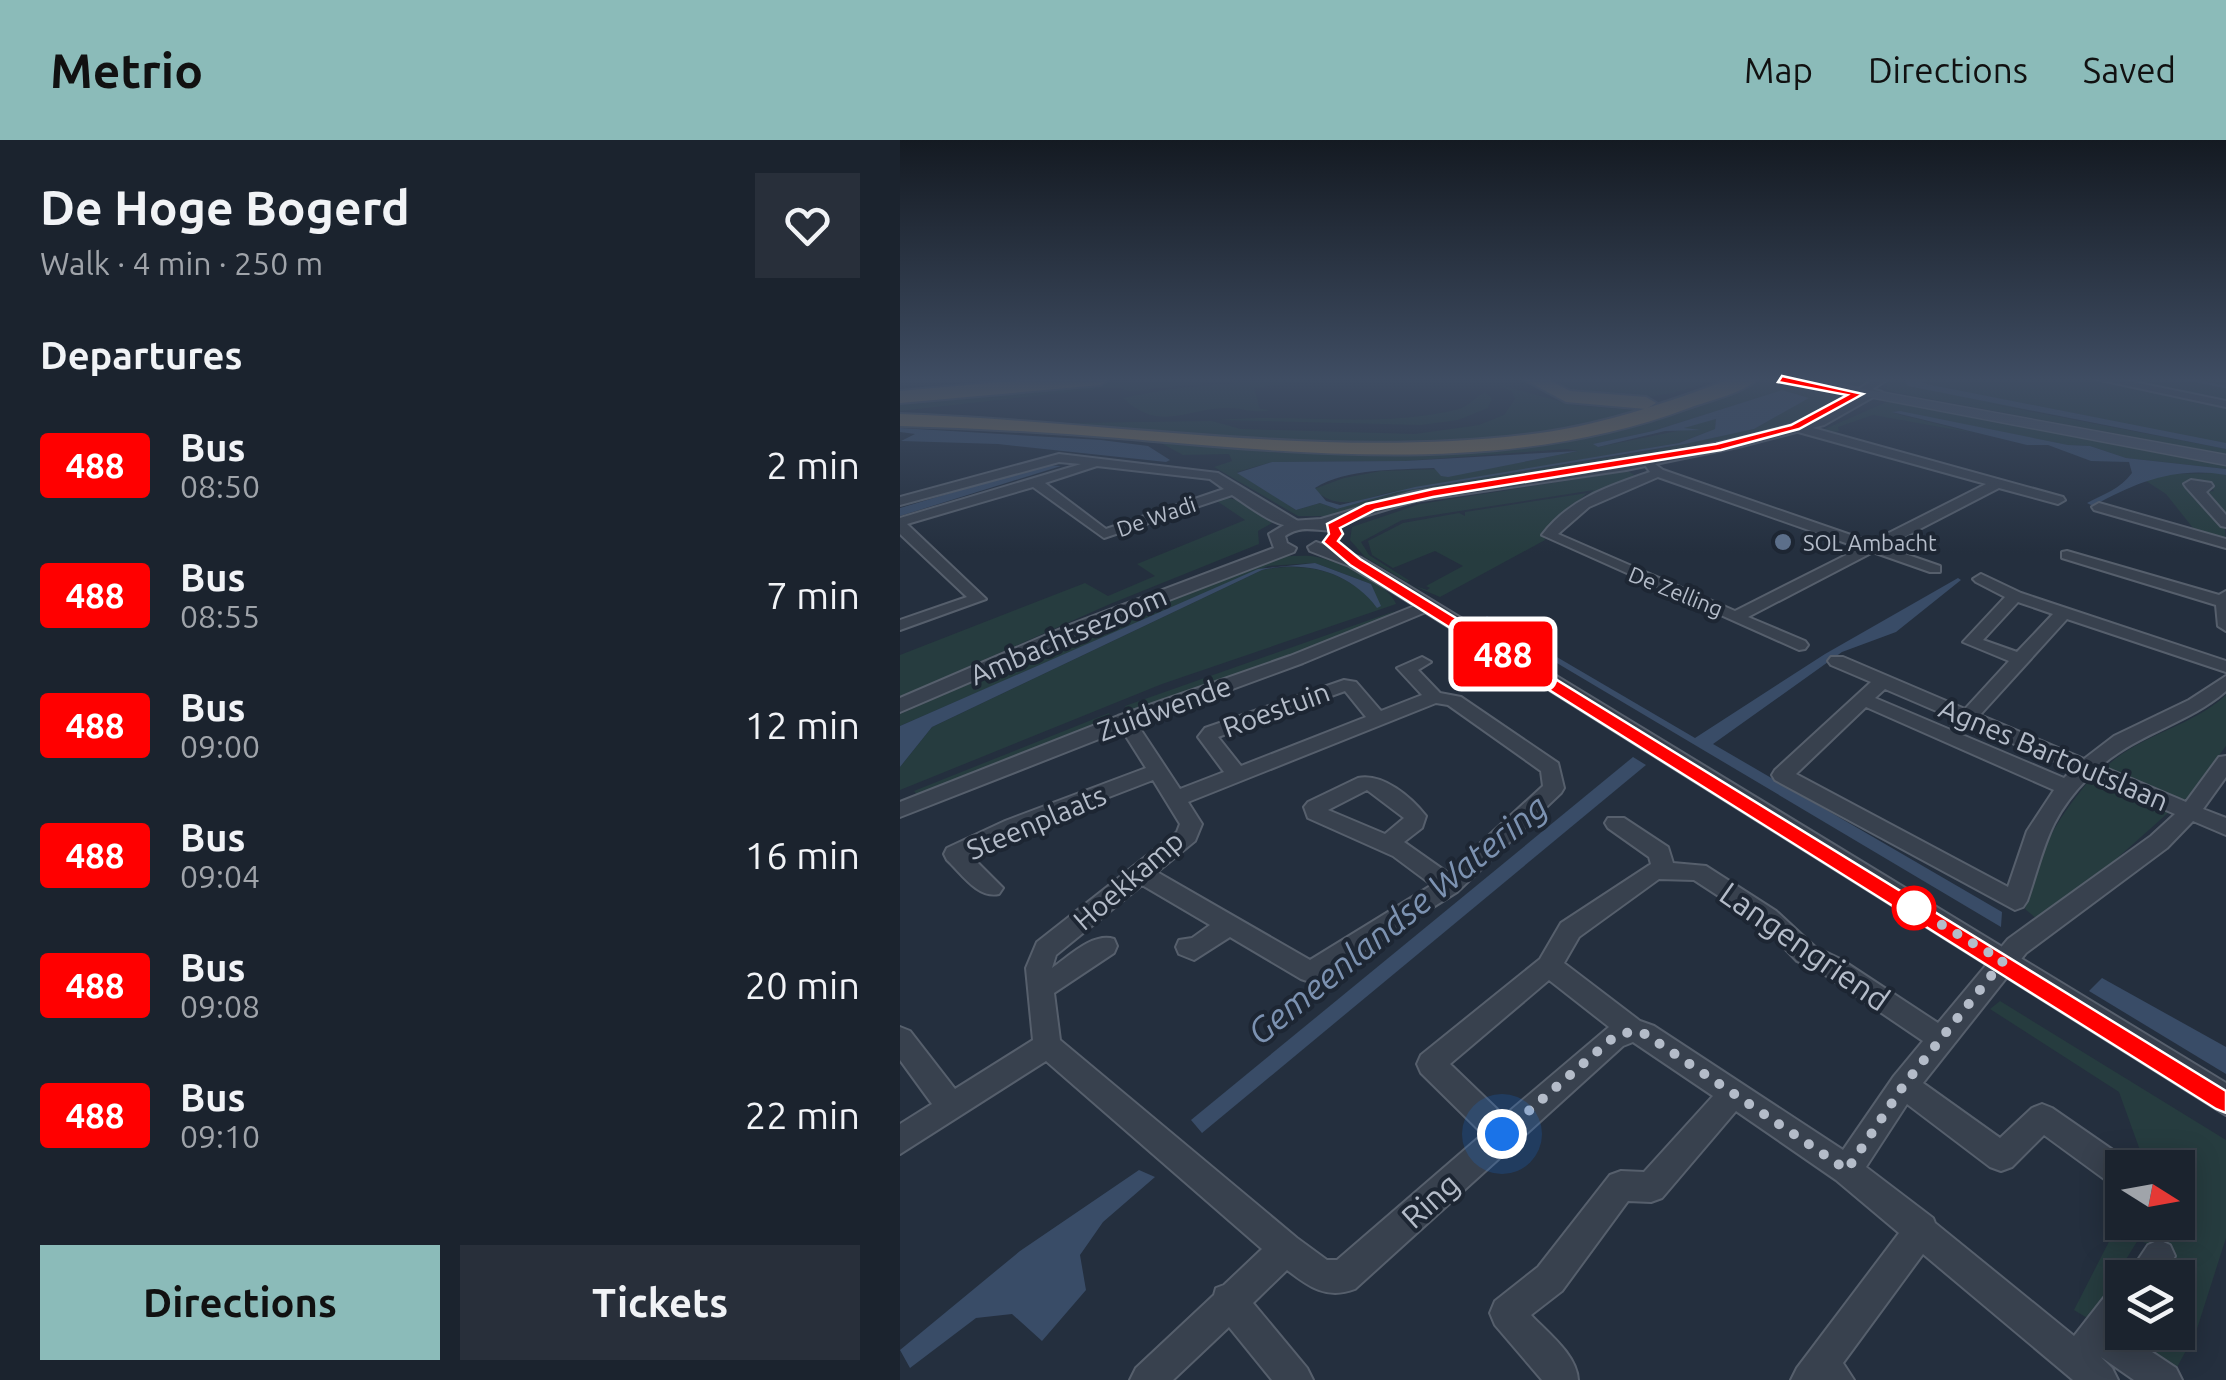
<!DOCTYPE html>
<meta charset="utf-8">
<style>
:root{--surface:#1b232e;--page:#282f3a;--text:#f1f3f6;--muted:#a0a4aa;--line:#39404a;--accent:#8bbbb9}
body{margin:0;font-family:Ubuntu,sans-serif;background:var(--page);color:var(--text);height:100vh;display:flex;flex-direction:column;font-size:38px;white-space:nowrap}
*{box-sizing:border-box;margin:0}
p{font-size:32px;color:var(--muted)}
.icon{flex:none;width:55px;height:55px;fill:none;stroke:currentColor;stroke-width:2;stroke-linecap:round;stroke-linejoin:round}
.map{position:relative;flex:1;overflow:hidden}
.sheet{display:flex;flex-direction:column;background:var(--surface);width:900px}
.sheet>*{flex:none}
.badge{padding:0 20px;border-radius:8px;font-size:35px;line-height:65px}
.needle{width:65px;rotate:101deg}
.tools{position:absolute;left:1205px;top:1010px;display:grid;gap:20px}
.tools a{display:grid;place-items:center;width:90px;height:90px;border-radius:0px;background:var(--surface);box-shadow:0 5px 25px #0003,0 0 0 2px var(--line);font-size:50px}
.you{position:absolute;width:50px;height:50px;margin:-25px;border:8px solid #fff;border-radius:50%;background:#1a73e8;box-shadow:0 0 0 15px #1a73e833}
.map>.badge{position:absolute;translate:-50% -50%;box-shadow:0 0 0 5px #fff}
h2{padding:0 40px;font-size:38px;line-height:90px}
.round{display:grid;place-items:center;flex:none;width:105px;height:105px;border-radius:0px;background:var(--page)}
.summary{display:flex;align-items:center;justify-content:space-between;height:170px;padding:0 40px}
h1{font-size:48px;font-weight:600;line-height:75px}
.cta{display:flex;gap:20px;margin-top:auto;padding:20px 40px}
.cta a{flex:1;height:115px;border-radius:0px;background:var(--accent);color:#111;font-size:40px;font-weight:600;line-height:115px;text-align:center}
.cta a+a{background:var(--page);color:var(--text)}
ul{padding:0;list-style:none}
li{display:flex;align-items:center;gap:30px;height:130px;padding:0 40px}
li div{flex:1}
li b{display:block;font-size:38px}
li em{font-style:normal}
li .badge{min-width:110px;font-weight:700;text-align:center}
header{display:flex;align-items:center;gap:60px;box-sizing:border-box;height:140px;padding:0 50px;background:var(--accent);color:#111}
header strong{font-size:48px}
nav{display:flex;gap:55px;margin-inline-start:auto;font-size:35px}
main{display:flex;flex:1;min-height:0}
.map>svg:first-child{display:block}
</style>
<header>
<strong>Metrio</strong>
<nav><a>Map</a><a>Directions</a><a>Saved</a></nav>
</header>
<main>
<section class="sheet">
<div class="summary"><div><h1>De Hoge Bogerd</h1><p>Walk · 4 min · 250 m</p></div><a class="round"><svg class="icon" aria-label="heart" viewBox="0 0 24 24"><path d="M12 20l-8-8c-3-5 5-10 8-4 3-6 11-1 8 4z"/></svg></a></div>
<h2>Departures</h2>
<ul>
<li><span class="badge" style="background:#f00;color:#fff">488</span><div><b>Bus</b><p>08:50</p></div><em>2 min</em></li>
<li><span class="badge" style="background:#f00;color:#fff">488</span><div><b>Bus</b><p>08:55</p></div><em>7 min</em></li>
<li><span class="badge" style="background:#f00;color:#fff">488</span><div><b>Bus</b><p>09:00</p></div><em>12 min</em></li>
<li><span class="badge" style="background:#f00;color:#fff">488</span><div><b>Bus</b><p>09:04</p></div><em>16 min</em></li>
<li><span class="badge" style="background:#f00;color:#fff">488</span><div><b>Bus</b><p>09:08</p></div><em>20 min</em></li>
<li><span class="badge" style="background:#f00;color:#fff">488</span><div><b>Bus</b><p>09:10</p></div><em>22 min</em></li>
</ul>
<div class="cta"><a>Directions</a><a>Tickets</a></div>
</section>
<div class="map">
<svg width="1326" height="1240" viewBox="0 0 1326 1240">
<rect width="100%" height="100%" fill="#242f3e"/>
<g fill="#263c3f" fill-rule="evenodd">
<path d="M250,239H350L230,251L215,247L0,271V262Z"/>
<path d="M376,239H418L354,248L360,269L371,270C350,274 342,267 325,268C283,270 259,292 223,258L270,249Z"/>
<path d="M641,239H815C757,263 699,266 641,239Z"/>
<path d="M918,239H1326V305L1081,262L1326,309V314L998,253L986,249L988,244L974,242L959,247Z"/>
<path d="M856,241C881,239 921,244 942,257L941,262L892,284L850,297L761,315L657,328L521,352L434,376H398L314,327L332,321L329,314L283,315L259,302L383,313L530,311L744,282L812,261ZM882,250L908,258L854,289L755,310L499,351L778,303L815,289L816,279L791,283L782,290L698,307L694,304L753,291ZM667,309L678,311L597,327L481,331L444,338L414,349C439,374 465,357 496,351L437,369L420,363L396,370L337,332L372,322L505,321Z"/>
<path d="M600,245L673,265L757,272L637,295L467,308L0,276L164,283L312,281L341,289L515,294L579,285L604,275L615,259L612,252Z"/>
<path d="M585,252L592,258L588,268L558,280L521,285L320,280C400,273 479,289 559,269C569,266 575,257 585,252Z"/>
<path d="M989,261L1326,323V329L1226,318L1190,306L1168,305L996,271L993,273L1074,293L973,275L938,287L939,291L935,292L981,308L918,292Z"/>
<path d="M728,331L736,336L695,356L643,392L645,400L540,457L512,445L527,450L530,448L526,446L563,426L535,411L493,428L472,415L468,401L503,383L559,373L565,376V372L687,353L676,363L694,350L502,380L461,402L469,415L510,441L507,442L465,417L450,400L452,387L520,364Z"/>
<path d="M1316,333L1326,335V376L1305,352L1314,351L1311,346L1286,343L1325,389L1326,401L1297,393L1266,354L1243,339L1266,334Z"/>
<path d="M323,357L342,361L372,383L358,391L359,404L210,464L0,557V515L185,443L208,456L255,436L237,424L345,380L314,359Z"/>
<path d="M378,416C389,417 400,415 411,416C432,418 490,444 496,464L262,544L0,650V627L32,587L362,430C406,421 449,431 477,467L471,444L415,423L368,426L0,586V574L250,465Z"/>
<path d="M495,471L445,498L229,574L225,566Z"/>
<path d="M1326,555V606L1287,658L1280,662L1208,633L1206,627C1240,594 1292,587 1326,555Z"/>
<path d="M209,573L212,580L18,656L14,651Z"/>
<path d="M1192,637L1269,672L1186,746L1138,780L1125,769C1143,706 1149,689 1192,637Z"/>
<path d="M1100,861L1326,1000V1098L1296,1192L1275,1231L1223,1193L1278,1192V1138L1248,1137L1260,1109L1238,1100L1189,1179L1174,1170L1222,1076V1082H1278V1028L1246,1027L1219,952L1090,869Z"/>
</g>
<g fill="#394c67">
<path d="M1027,239L1024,243L1031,245L1326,303V309L1008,246L1004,241Z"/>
<path d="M882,250L909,258L854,289L785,304L497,352L437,369L420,363L396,370L337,333L372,322L505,321L678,311L548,337L541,336L534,328C497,330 446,328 415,348L426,361L440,365L515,347L779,303L815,289L816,279L784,288L801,290L765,291L698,307L693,304L753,291Z"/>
<path d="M1000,271L1168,305L1190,306L1226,318L1326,329V335C1276,326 1236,342 1193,366L1187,363C1204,354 1220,349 1232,333L1229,322L1191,321L1148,305H1127L992,272Z"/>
<path d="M0,288L201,300L248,306L270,320L266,322L98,304L1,301L15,294L0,292Z"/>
<path d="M145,325L161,326L0,376V368Z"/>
<path d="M415,423L471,444L481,466L477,468C450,432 406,420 362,430L32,587L0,627V586L358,429Z"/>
<path d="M1058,438L1061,440L996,492L942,512L813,604L1102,772L1101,787L583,479L587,476L795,598L925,514Z"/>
<path d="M733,617L746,625L302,993L291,980Z"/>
<path d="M1202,838L1326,907V934L1189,851Z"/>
<path d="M239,1030L255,1037L203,1082L180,1115L186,1150L142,1201L112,1174L76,1178L10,1228L0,1210L120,1111Z"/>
</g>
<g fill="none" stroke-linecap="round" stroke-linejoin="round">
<path stroke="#394c67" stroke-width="2.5" d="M1286,239L1326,247"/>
<g stroke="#565f6c" stroke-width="4">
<g id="minor">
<path d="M975,239H988L968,252H960V248Z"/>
<path d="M1196,239H1219L1326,261V267Z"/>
<path d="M895,283L1163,357L1165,360L1158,364L1099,348L985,407L1040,426V432H1030L973,412L848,477L905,501L908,505L905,509L899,510L642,395C669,359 709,346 750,332L745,325L751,321L763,330L971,402L1086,344L891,290L889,287ZM758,337L960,408L835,471L658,394L689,367Z"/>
<path d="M159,314L318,333L403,384C384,395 349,366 332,355L204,398L133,347L7,384L86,459L0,490V480L67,457L0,394V378L181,324L159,322L0,365V357ZM197,326L310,339L324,349L206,389L145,343Z"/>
<path d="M1291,340L1311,343L1313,346L1306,352L1326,375V387L1321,386L1286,347L1284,344Z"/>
<path d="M1199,363L1326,399V408L1194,370L1192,367Z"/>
<path d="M1167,411L1319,455L1326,451V491L1318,486L1316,465L1162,418V412Z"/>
<path d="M1081,434L1121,453L1326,521V532L1167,479L1080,575L1184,619L1214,596L1289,560L1326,536V551C1289,583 1239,593 1201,626L1286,662L1319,617L1326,616V637L1303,669L1326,678V695L1293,681L1267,708L1126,813L1023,943L1100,998L1132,968L1142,964L1152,968L1233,1024L1234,1028H1222V1048L1211,1044L1144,995L1112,1027L1101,1031L1090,1027L1007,964L966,1027L1033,1078L1035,1083L1174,1196L1210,1150L1222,1146V1192L1276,1228L1282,1240H1234L1201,1217L1212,1228L1218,1240H1173L1023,1114L943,1223L954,1240H891L897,1228L999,1093L936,1040L836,971L762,1058L751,1062L728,1061L662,1151L631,1175C648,1193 677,1215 678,1240H642L595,1185L590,1173L595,1161L638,1127L710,1035L721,1031L744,1032L813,956L733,902L723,906L455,1149C427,1160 409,1147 387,1130L353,1163L407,1228L413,1240H372L329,1187L273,1240H230L236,1228L314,1155L316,1148L324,1145L362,1109L146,921L0,1014V984L32,964L0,920V887L10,891L55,949L133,900L126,828L137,802L277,692L280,684L253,640L121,691L71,716L103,748L99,754C78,759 61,733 47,720L44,714L47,708L105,681L246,628L222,590L0,677V662L218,576L390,516L527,461L535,466L533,469L403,523L237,584L280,649L324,632L298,597L305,588L444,540L456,542L481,571L522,555L497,528L522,517L531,522L518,530L540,553L561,557L658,623L664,648L661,653L557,752L419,839L410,842L401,839L330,797L294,820L279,814L276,807L279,800L292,798L310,785L242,745L156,815L152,828C168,817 193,792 214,799L217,806L214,813L154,853L160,900L397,1098L427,1120H437L583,994L521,933L517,924L521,915L640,819L661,783L751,724L749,717L708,688L705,683L708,678H724L768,707L773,723L806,726L876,771L915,807L942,820L1038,883L1108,799L1251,696L1275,674L1189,637C1147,679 1145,709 1127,761L1123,767L1115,770L875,640L872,635L875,630L971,542L931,525L928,521L931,517H943L1065,569L1109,521L1063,502L1105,457L1076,442L1073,439ZM1118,462L1153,474L1117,512L1083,500ZM985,549L1055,579L1051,584L1054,588L1061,590L1070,585L1173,629L1164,638L975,558ZM445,551L466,577L341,626L318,597ZM536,563L548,565L641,631L643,646L548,733L504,702L522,688L526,676C511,657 483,633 458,638L408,662L404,667L408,678L493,716L532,745L410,820L257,732L295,701L302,684L288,662ZM966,567L1154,650L1127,691L1108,747L896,634ZM467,650L504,678L485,694L428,670ZM759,739L794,740L860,783L897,821L924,834L1023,901L994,936L943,1010L754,886L740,881L664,823L679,797ZM649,840L709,887L604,976L550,924Z"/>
<path d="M1259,1100L1270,1105L1275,1116L1263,1138H1226L1248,1105Z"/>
</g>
</g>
<g stroke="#565f6c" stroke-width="4">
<g id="tertiary">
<path d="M972,249L982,252L924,285L838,307L726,330L515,361L438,384V390C418,393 405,383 385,396L387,403L396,408L394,412L186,492L0,572V558L172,484L374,408L369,394L391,381L421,379L513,352L726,322L837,299L914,279Z"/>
<path d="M416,402L461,418L505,444L1326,943V975L493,452L449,426L410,411L408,407Z"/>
</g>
</g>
<g stroke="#565f6c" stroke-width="3">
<path id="secondary" d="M875,239H908L1326,315V325Z"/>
</g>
<g stroke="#434c59" stroke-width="4">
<g id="motorway">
<path d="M134,239H209L200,245L0,263V251Z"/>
<path d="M623,239H647L670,251L746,257L756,263L746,269L666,262Z"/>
<path d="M831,239H858C841,254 810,260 789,268C608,336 408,314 219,298C146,292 73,288 0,286V274C212,281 429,321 640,293C706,284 768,262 831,239Z"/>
</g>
</g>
<use href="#minor" fill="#38414e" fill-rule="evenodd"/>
<use href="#tertiary" fill="#38414e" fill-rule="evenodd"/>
<use href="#secondary" fill="#465061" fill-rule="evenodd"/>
<use href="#motorway" fill="#746855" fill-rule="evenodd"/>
</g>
<linearGradient id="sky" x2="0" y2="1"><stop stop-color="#141a22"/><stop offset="0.58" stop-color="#3f4d63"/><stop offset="1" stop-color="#3f4d63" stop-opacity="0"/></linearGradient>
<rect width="1326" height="413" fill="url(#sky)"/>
<path fill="#f00" stroke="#fff" stroke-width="2.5" d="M882,236L963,254L899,289L821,310L533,357L475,370L440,388L443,394L438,401L460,419L1326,951V973L1316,969L450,425L423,402L429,394L427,384L466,364L533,349L816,304L891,285L947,255L878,242Z"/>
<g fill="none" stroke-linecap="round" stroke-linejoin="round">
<path stroke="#b4bcc9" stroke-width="10" stroke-dasharray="0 18" d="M602,994L714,897L733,891L745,894L947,1030L1004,945L1103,821L1010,766L1014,768"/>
</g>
<circle fill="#5c6f8a" stroke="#1d2633" stroke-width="4" cx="883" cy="402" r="10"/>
<circle fill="#fff" stroke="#f00" stroke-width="5" cx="1014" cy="768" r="20"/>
<g text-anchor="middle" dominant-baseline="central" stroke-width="8" stroke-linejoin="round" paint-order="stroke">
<g font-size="22" fill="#b4bcc9" stroke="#1d2633">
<text transform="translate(256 376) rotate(-19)">De Wadi</text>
<text transform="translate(776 451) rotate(22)">De Zelling</text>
</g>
<g font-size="22" fill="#b4bcc9" stroke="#1d2633" text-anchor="start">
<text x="903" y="402">SOL Ambacht</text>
</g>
<g font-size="28" fill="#b4bcc9" stroke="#1d2633">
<text transform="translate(168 495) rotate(-23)">Ambachtsezoom</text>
<text transform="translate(264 568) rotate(-20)">Zuidwende</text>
<text transform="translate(376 569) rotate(-20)">Roestuin</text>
<text transform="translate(1154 614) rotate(23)">Agnes Bartoutslaan</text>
<text transform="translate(136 682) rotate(-23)">Steenplaats</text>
<text transform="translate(228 740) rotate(-41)">Hoekkamp</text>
</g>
<g font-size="32" fill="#b4bcc9" stroke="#1d2633">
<text transform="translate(905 806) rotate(35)">Langengriend</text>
<text transform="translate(530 1060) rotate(-42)">Ring</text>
</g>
<g font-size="35" font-style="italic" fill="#7c92b1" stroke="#1d2633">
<text transform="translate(497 779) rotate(-39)">Gemeenlandse Watering</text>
</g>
</g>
</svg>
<div class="tools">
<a><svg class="needle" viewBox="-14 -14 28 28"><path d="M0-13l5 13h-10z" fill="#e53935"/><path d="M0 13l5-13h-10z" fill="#a0a4aa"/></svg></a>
<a><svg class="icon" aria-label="layers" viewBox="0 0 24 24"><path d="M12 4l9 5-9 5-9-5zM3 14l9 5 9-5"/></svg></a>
</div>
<div class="you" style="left:602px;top:994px"></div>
<b class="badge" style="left:603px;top:514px;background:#f00;color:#fff">488</b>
</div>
</main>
